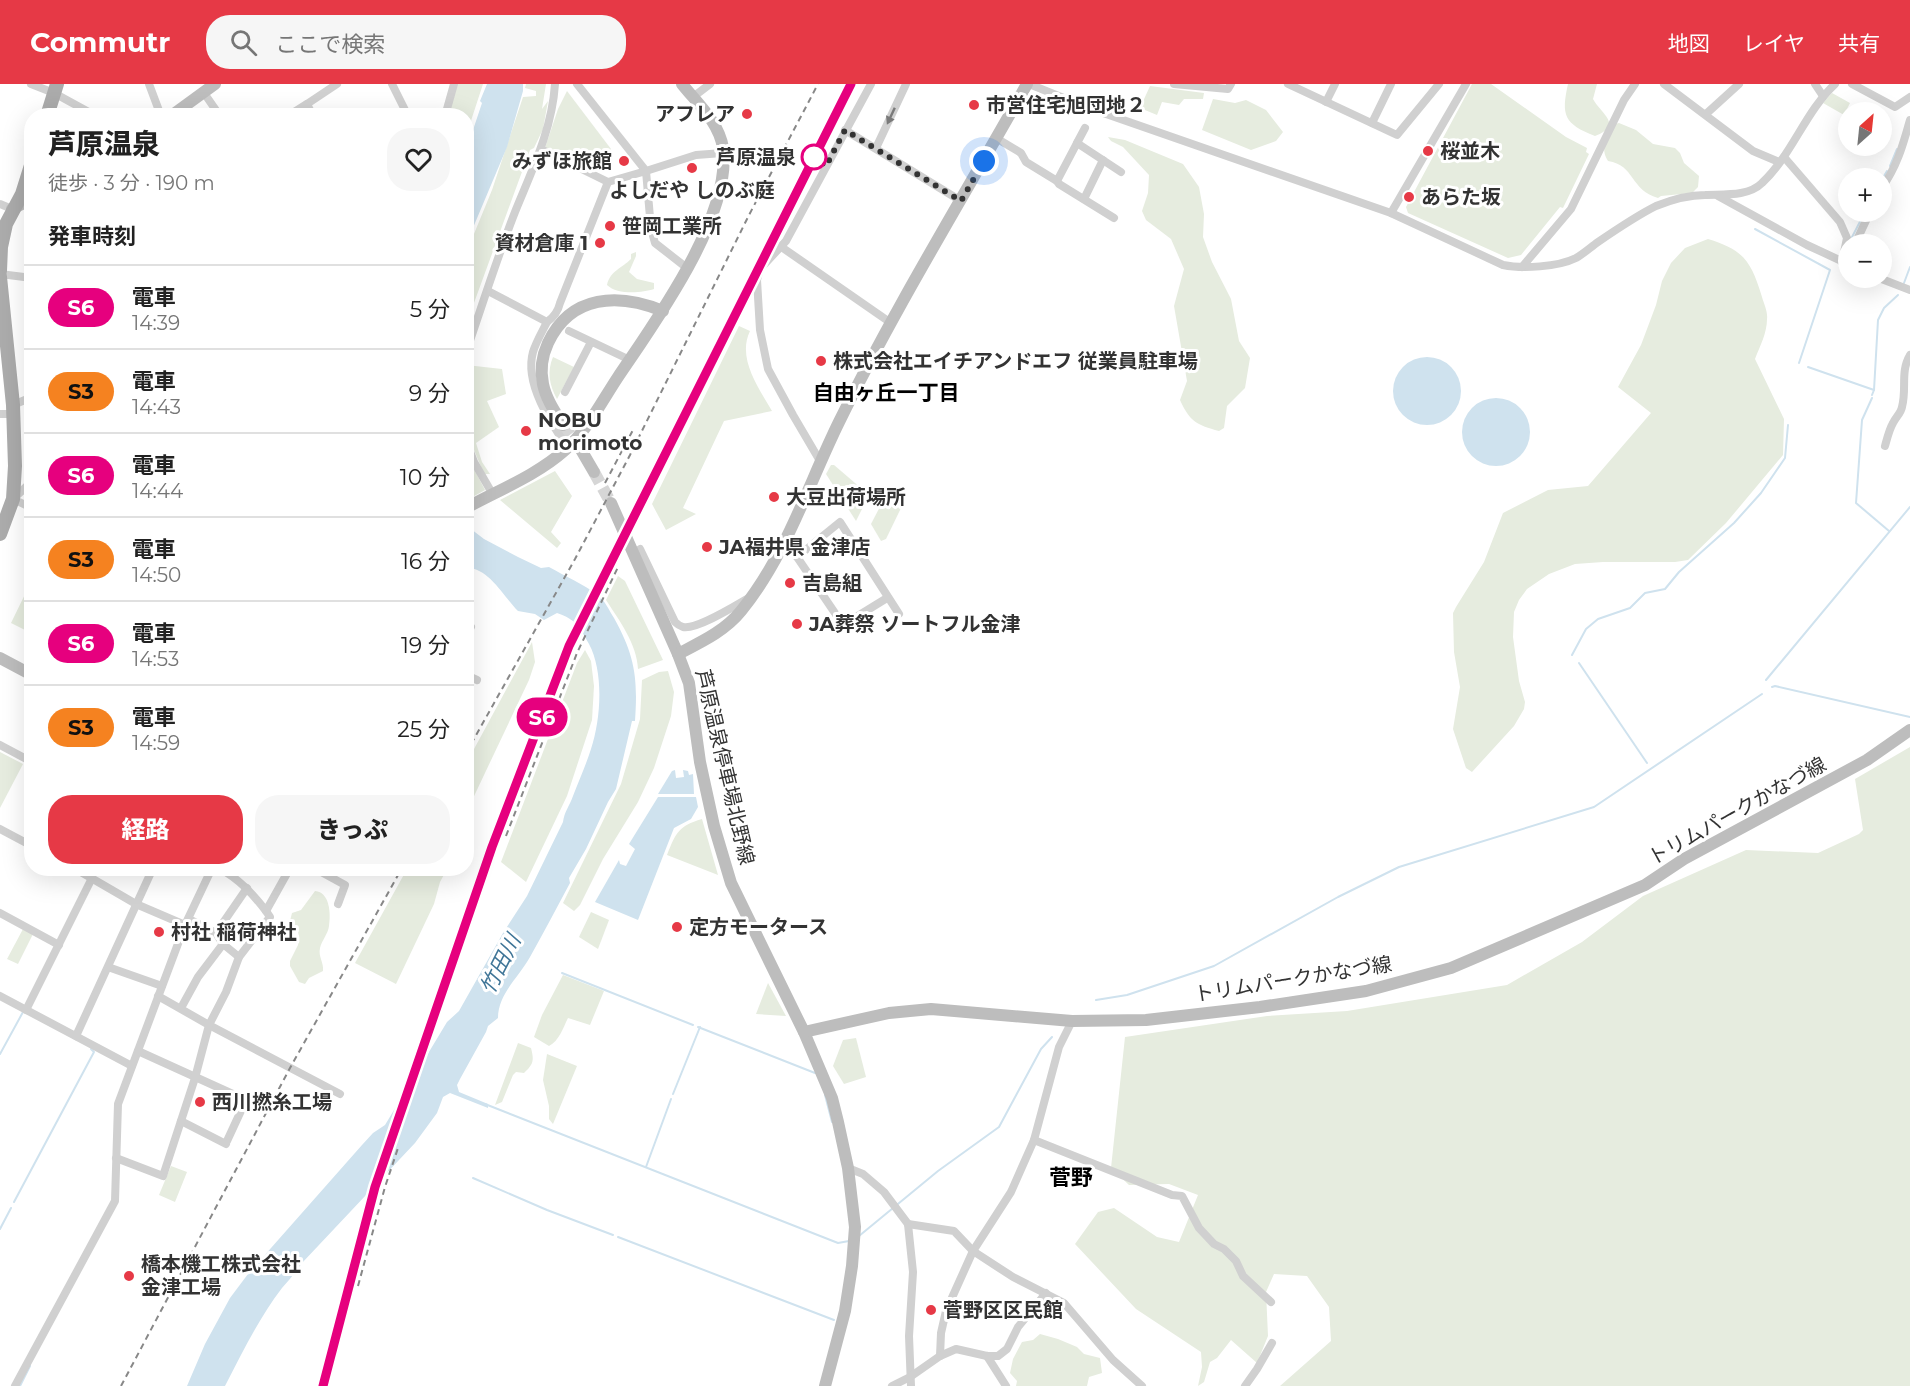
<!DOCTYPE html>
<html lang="ja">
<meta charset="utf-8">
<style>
:root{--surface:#fff;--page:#f6f6f6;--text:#222;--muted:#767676;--line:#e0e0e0;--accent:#e63946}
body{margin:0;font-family:Montserrat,"Noto Sans JP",sans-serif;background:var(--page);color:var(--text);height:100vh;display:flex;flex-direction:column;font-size:22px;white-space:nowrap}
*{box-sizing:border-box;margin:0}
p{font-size:20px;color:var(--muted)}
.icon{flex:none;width:33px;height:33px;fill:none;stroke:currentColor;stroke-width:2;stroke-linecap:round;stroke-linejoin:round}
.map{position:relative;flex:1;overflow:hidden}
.details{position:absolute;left:24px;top:24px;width:450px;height:768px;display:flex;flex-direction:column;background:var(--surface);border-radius:24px;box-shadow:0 6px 24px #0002}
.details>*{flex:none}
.badge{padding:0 12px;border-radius:20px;font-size:21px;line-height:39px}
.needle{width:39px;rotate:27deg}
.fabs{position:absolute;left:1838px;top:18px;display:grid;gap:12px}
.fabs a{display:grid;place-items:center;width:54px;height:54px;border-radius:50%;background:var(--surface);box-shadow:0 6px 24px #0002;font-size:30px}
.you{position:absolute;width:30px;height:30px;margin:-15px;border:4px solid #fff;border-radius:50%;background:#1a73e8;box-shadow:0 0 0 9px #1a73e833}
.map>.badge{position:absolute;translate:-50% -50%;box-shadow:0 0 0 3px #fff}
h2{padding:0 24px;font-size:22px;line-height:54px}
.round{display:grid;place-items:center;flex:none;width:63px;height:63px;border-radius:24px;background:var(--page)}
.summary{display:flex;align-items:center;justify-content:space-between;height:102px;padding:0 24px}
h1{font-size:28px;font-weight:800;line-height:45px}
.button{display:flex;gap:12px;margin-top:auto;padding:12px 24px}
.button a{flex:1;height:69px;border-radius:24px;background:var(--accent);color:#fff;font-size:24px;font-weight:800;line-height:69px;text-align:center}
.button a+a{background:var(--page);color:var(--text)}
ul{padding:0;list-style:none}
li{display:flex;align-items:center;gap:18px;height:84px;padding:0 24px;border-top:2px solid var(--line)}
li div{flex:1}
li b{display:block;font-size:22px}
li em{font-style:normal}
li .badge{min-width:66px;font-weight:700;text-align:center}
header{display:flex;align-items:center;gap:36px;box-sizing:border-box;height:84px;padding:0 30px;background:var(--accent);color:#fff}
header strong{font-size:28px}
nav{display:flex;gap:33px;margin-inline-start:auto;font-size:21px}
.search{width:420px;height:54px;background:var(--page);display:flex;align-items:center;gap:15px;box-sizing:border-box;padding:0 21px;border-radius:24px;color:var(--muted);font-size:22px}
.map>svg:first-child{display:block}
</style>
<header>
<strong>Commutr</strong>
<div class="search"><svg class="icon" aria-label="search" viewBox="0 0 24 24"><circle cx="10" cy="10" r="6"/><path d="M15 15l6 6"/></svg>ここで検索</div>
<nav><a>地図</a><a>レイヤ</a><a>共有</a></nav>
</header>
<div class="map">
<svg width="1910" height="1302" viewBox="0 0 1910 1302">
<rect width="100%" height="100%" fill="#fff"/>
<g fill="#e6ecdf">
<path d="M456,0H483L467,49L466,32H447Z"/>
<path d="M526,0H546L542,25L548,17L543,45L534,64L530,66L467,238V167L492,106L523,13L536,12V7L525,4Z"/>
<path d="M1472,0H1491L1566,53L1587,64L1586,68L1589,70L1563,124L1560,123L1521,171L1508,174L1408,129L1406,123Z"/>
<path d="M1568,0H1597L1593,15C1601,30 1624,41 1595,52C1564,40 1561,31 1568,0Z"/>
<path d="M1150,2L1204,9L1203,15H1184L1179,21L1162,18L1157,31L1140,24Z"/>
<path d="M567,7L611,65L584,84L545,64L558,25Z"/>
<path d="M1832,9L1850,19L1844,31L1823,19Z"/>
<path d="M1213,15L1235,19L1246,16L1266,26L1283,48L1276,57L1251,66L1202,46Z"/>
<path d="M1619,39L1636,46L1653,60L1675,64L1680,69L1684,79L1699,92L1698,103L1692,109L1661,112L1658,114C1630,106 1635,81 1608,77C1599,62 1608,54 1615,40Z"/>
<path d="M1108,53L1125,56L1183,80L1199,103L1204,130L1203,153L1212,178L1231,215L1239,257L1250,274L1245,304L1227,322L1224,344L1219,347C1197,341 1190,338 1180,316L1187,297L1174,222L1184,185L1171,155L1146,136L1142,127L1148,109L1149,91L1123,63L1111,57Z"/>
<path d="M1708,155C1744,166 1751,177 1762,213C1764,220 1768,228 1767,235C1767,249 1760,262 1755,275L1784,335L1783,371L1726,439L1688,476L1675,478H1603L1575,480L1549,490L1527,505L1519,516L1514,528L1513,553L1519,597L1525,618L1524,625L1514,642L1472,688L1466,684L1453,645L1460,603L1454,568L1453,529L1456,523L1484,478L1503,429L1548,406L1588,402L1651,329L1618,303L1641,261L1656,221L1662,197L1671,179L1685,164Z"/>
<path d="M636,168V172L629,188L637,195L654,199V205C642,209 617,211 607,201C610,187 622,184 631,175V170Z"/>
<path d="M739,242L750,247C737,274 758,303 772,327L724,337L683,424L696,430L666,446L652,420Z"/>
<path d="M553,273L574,283L557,315C549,301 547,287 553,273Z"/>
<path d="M466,281L502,285L506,310L487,317L499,343L476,359L482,378L490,390H484L467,349Z"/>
<path d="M466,370L485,406L467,416H466Z"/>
<path d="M831,381H834L869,411L856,437L826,390Z"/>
<path d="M555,387L572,412L551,448L561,459L557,464L500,416Z"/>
<path d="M891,413L898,416L901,424L886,455L881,457L871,440L883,417Z"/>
<path d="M618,492L625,497L663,576L638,585C637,560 619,536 606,516Z"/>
<path d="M31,498V549L11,539Z"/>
<path d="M532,558L535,578L529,596L467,727V678Z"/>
<path d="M585,566L591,577L594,602L592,636L567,712L526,798L501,778L577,579Z"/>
<path d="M668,587L674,608L671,632L654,684L638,718L603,775L580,821L574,827L563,819L621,700L640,635L642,596L659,588Z"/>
<path d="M1910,663V1302H1280L1331,1257L1329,1223L1307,1192L1274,1190L1266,1208L1268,1252L1257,1279L1231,1256L1217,1274L1210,1278L1204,1298L1198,1302L1202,1283L1201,1268L1136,1225L1075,1160L1098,1128L1114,1124L1157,1153L1179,1158L1198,1111L1169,1100L1129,1101L1111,1084L1125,953L1267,932L1347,927L1507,901L1582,858L1643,812L1746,766L1818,769L1859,750L1863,746L1855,695Z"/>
<path d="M0,668L23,680L0,724Z"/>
<path d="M702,735L718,791L667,771C676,749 678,742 702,735Z"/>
<path d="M407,785H447L440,798L434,820L396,900L355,879Z"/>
<path d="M315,807C330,808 331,830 329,842C328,850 322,856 320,864C318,873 324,878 323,887L309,894L305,900L299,898L290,882V877L298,861L299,852L297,844L290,837L292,829L301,826Z"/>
<path d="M591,828L609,836L598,865L579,853Z"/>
<path d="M23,845L33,850L18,880L7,875Z"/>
<path d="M563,891L604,907L590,941L568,934C563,944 559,957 549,962L534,953L542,931Z"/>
<path d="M768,899L786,932L756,930Z"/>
<path d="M856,954L866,993L844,1000L833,982L843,956Z"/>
<path d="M518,959L531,964C534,976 534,980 524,989L516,988L513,991L502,1018L495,1021Z"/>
<path d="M547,970L577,982L553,1040L549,1035V1022L543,996Z"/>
<path d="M171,1082L187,1088L175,1118L159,1111Z"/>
<path d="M1040,1250L1058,1255L1077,1263L1084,1270L1100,1274L1102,1289L1089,1293L1087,1302H1016L1017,1297L1010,1289L1013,1275L1022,1258L1033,1256Z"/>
</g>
<g fill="#cfe2ee">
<path d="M487,0H523V7L507,63L467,158V64L482,19L480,17Z"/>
<circle cx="1427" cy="307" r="34"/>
<circle cx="1496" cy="348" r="34"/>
<path d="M467,442L484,455L518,473L541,484L549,483C565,492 583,500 598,511C605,517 609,526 614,534C635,572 638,594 635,637H632L616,705L608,718L586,765L569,794L570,799C557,823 544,848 530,873C519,893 498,910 498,934L488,942L486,948L460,995L457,1001L459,1008L488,1020V1024L450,1009L443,1013L437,1029L415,1059L302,1179C296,1188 289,1196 282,1204C259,1234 242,1269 225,1302H187L205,1260L230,1214L248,1190L362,1061L373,1049L385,1041L447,938L459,927L503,849L527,812L563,738C564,728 570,721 573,712C579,696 586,681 591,665C601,635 604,588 589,560C580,544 576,535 557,529L544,536L535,530L518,527C503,512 489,484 467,484Z"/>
<path d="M675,686L676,694L684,693L683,686L688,687L689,691L693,690L694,710H658L672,687Z"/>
<path d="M658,713H696L698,723L691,735L674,744L638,836L595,818L619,776L620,780L626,782L635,765L629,760Z"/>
</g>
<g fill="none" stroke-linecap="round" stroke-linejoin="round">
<g stroke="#cfe2ee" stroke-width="2">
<path d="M1890,82L1897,65"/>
<path d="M1881,97L1887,87"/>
<path d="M1755,145L1830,186L1799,279"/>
<path d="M1851,155L1865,128"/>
<path d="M1904,199L1910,183"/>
<path d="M1808,283L1874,306L1872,311"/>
<path d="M1874,306L1878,236L1884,224L1898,211"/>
<path d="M1872,314L1862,336L1856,419L1889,447"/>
<path d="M1572,571L1586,545L1598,535L1630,524L1645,509L1665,505L1679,488L1734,439L1761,409L1785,374L1788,341"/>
<path d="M1579,579L1647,679"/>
<path d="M1766,596L1910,423"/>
<path d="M1772,603L1775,602L1910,633"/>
<path d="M562,889L693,941"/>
<path d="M1096,916L1127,911L1214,882L1338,813L1399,783L1594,723L1762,610"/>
<path d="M698,943L815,989"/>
<path d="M0,970L23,928"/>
<path d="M673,1010L700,943"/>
<path d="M825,1011L832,1038"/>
<path d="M485,1020L838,1159L849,1157"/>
<path d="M646,1083L671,1015"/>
<path d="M473,1094L547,1126L613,1151"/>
<path d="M14,1118L94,968L91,965"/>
<path d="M0,1145L11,1124"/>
<path d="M859,1152L938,1087L999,1043L1041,965L1052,953"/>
<path d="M618,1153L834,1236"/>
<path d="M20,1302L30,1282"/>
</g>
<g stroke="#d6d6d6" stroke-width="12" stroke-dasharray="12 6" stroke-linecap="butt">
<path d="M563,341L580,364"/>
<path d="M594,388L611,419"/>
</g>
<g stroke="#d0d0d0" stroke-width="8">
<path d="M31,0L54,9L96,32"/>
<path d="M149,0L161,32"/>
<path d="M392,0L408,32"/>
<path d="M577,0L646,87L696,71L723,69"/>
<path d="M1029,0L1086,23L1391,129L1503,181C1522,185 1558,183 1576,174C1583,170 1591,163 1598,158C1617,145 1636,132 1656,122C1671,116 1689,111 1705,111C1723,110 1748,113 1762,99C1792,71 1805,28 1835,0"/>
<path d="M1174,0L1228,5L1231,0"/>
<path d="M1288,0L1397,51L1439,0"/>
<path d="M1664,0L1753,67L1779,78"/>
<path d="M1815,0L1823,12"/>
<path d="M1852,0L1895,23L1910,13"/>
<path d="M204,9L220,32"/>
<path d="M693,13L710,0"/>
<path d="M1326,18L1335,0"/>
<path d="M307,20L337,0"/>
<path d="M1706,30L1739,0"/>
<path d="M288,32L307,20L313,32"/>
<path d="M445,32L454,0"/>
<path d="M1372,39L1391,0"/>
<path d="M845,46L961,117"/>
<path d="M996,54L1021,69L1026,78L1057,97L1077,59L1121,88"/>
<path d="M1077,59L1085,44"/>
<path d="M876,64L906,0"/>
<path d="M541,65L608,98"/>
<path d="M1784,73L1840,138L1847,154L1842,178"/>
<path d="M1057,97L1059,100L1114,134"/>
<path d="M1881,105C1897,83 1903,61 1910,36"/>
<path d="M1718,112L1807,161L1848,180"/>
<path d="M1084,115L1103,76"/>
<path d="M0,120L12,125"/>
<path d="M1391,129L1466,0"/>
<path d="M1855,160L1870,128"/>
<path d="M780,162L891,239"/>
<path d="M1522,183L1571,125L1624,16L1635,0"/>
<path d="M0,190L32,194"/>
<path d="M1879,194L1910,206"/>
<path d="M488,207L547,238C554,233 558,228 560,219L608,98L646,87L651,145L655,159L687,184"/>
<path d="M547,238C542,248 536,258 533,268C524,300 551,339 568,364"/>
<path d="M569,247L630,276"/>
<path d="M466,268C482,222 497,174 515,128C532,86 552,46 555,0"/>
<path d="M565,308L591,258"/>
<path d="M13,321L32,313"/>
<path d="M0,330H13"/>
<path d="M466,357L474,378L492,409"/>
<path d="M1885,362C1887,355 1889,346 1893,339C1896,333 1901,329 1902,323C1907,304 1900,288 1910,271"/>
<path d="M820,377L793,331L768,285L760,246L757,196L760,185L786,157L871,0"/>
<path d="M32,394L27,402L13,415L32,424"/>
<path d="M782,461L797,473L840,438L899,530"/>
<path d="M640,465L675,538C677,540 680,542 683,543C696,546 735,522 747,515"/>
<path d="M797,473L839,535L848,538L887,514"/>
<path d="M466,551L471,543"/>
<path d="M466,591L477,596"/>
<path d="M0,661L32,678"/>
<path d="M0,745L32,762"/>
<path d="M74,784L136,820L185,841"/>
<path d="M219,784C239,795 252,809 266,827L290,784"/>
<path d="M314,784L345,801L338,820"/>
<path d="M0,829L59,861"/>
<path d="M189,835L216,849L223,860L239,873L226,908L209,941L340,1010"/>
<path d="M216,849L247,804"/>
<path d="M239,873L270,833L266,827"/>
<path d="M108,883L162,902"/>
<path d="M0,912L132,982"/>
<path d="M181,924L198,893L223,860"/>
<path d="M26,926L92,794"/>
<path d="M76,952L153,784"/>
<path d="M138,967L246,1016L227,1057"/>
<path d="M181,1037L226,1060"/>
<path d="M1034,1056L1172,1111L1182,1112L1199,1144L1214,1160L1224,1165L1236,1177L1243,1192L1271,1218"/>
<path d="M116,1074L163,1092L195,994L209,941L158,912"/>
<path d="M848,1084L863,1090L884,1108L908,1140L913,1188L909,1252L911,1302"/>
<path d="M908,1140L954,1147L973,1167L1013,1193L1064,1219L1113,1276L1142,1302"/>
<path d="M940,1272L941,1249L946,1227L973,1167L1011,1108L1034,1056L1059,963L1072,937"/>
<path d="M987,1272L1006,1302"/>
<path d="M15,1302L115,1117L118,1020L185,841L212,784"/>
<path d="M892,1302L910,1293L940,1272L956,1265L987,1272H998L1007,1265L1018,1243L1046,1209"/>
<path d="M1245,1302L1257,1285L1272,1259"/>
</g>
<g stroke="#bdbdbd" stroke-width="12">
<path d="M171,32L215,0"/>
<path d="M12,125L32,115"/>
<path d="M563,341C555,328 546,315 543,300C540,286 542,272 548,259C571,210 619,209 663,227"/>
<path d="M580,364L594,388"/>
<path d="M611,419L678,570L689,599L700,678L714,742L731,799L804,948L832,1014L838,1038L848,1084L855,1143L852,1182L845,1227L825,1302"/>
<path d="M466,424C499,406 537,391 565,366C587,347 602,317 618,293C655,238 732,133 723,64C719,38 697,19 682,0"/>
<path d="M678,570C701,558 725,547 741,527C786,472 808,401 839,338C896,222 964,112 1027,0"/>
<path d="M0,574L32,591"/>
<path d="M804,948L889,929L931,925L1072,937L1146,936L1260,923L1366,907L1451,884L1645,801L1684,775L1867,676L1910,646"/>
</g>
<g stroke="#ababab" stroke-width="14">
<path d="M47,32L57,0"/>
<path d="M0,187L1,163L6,140L22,110L32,78"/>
<path d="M0,193L13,321L15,382L13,415L0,450"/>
</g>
<g stroke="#888" stroke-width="2" stroke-dasharray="6 4.5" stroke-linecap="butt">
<path d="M605,399L633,346"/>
<path d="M466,669L575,475L630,371L749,131L818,0"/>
<path d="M506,752L577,569L619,481"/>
<path d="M358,1202L385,1103L399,1061"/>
<path d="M121,1302L290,984L402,784"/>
<path d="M323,1302L375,1103L492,763L569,562L851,0"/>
</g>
</g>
<defs><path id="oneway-solid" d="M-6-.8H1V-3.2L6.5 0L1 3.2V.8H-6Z" transform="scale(1.5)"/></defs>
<use fill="#7a7a7a" href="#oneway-solid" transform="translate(891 32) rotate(115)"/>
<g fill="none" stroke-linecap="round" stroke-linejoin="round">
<g stroke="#fff" stroke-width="14">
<path id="line" d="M323,1302L375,1103L492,763L569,562L851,0"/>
</g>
<use href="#line" stroke="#e6007e" stroke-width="9"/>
<path stroke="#333" stroke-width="6" stroke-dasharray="0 10.8" d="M814,73L826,82L845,46L961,117L984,77"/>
</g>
<g fill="#e63946" stroke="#fff" stroke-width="2">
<circle cx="974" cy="21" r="6"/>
<circle cx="747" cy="30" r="6"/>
<circle cx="1428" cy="67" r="6"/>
<circle cx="624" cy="77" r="6"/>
<circle cx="692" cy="84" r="6"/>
<circle cx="1409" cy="113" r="6"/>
<circle cx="610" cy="142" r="6"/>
<circle cx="600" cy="159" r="6"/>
<circle cx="821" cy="277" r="6"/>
<circle cx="526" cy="347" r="6"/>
<circle cx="774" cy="413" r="6"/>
<circle cx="707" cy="463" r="6"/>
<circle cx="790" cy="499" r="6"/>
<circle cx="797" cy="540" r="6"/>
<circle cx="677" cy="843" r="6"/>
<circle cx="159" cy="848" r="6"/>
<circle cx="200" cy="1018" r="6"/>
<circle cx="129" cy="1192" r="6"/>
<circle cx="931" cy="1226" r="6"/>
</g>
<circle fill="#fff" stroke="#e6007e" stroke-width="3" cx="814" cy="73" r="12"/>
<g text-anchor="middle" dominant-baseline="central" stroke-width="6" stroke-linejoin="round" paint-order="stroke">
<g font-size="20" font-weight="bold" fill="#333" stroke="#fff" text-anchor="start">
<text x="986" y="21">市営住宅旭団地２</text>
<text x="735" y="30" text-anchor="end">アフレア</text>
<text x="1440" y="67">桜並木</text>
<text x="612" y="77" text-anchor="end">みずほ旅館</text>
<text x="692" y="106" text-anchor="middle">よしだや しのぶ庭</text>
<text x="1421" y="113">あらた坂</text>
<text x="622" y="142">笹岡工業所</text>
<text x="588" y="159" text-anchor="end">資材倉庫 1</text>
<text x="833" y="277">株式会社エイチアンドエフ 従業員駐車場</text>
<text x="538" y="336">NOBU<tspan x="538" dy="23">morimoto</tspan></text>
<text x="786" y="413">大豆出荷場所</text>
<text x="719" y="463">JA福井県 金津店</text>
<text x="802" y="499">吉島組</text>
<text x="809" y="540">JA葬祭 ソートフル金津</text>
<text x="689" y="843">定方モータース</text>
<text x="171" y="848">村社 稲荷神社</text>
<text x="212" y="1018">西川撚糸工場</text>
<text x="141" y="1180">橋本機工株式会社<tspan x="141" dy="23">金津工場</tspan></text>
<text x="943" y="1226">菅野区区民館</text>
</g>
<g font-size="20" font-weight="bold" fill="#333" stroke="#fff" text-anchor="end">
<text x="796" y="73">芦原温泉</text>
</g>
<g font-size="20" fill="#333" stroke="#fff">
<text transform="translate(725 683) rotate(77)">芦原温泉停車場北野線</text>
<text transform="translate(1737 727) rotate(-29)">トリムパークかなづ線</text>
<text transform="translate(1293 895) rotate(-9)">トリムパークかなづ線</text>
</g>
<g font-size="21" font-weight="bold" fill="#000" stroke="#fff">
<text x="886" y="308">自由ヶ丘一丁目</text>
</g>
<g font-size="21" font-style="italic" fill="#3f7597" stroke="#fff">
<text transform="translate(500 880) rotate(-63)">竹田川</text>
</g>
<g font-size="22" font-weight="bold" fill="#000" stroke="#fff">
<text x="1071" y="1093">菅野</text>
</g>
</g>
</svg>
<div class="fabs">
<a><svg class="needle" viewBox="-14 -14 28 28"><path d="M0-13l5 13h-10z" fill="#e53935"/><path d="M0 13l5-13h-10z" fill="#767676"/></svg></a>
<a>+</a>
<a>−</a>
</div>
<div class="you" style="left:984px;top:77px"></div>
<b class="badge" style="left:542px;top:633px;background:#e6007e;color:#fff">S6</b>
<section class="details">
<div class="summary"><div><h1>芦原温泉</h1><p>徒歩 · 3 分 · 190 m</p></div><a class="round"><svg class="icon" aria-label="heart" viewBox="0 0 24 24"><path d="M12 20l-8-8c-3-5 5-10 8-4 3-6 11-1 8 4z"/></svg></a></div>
<h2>発車時刻</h2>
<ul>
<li><span class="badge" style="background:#e6007e;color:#fff">S6</span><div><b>電車</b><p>14:39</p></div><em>5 分</em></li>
<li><span class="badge" style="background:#f58220;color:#111">S3</span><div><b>電車</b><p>14:43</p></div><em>9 分</em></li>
<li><span class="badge" style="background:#e6007e;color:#fff">S6</span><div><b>電車</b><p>14:44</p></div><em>10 分</em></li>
<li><span class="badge" style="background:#f58220;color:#111">S3</span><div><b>電車</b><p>14:50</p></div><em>16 分</em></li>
<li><span class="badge" style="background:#e6007e;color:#fff">S6</span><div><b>電車</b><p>14:53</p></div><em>19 分</em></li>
<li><span class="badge" style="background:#f58220;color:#111">S3</span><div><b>電車</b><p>14:59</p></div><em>25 分</em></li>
</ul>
<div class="button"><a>経路</a><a>きっぷ</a></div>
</section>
</div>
